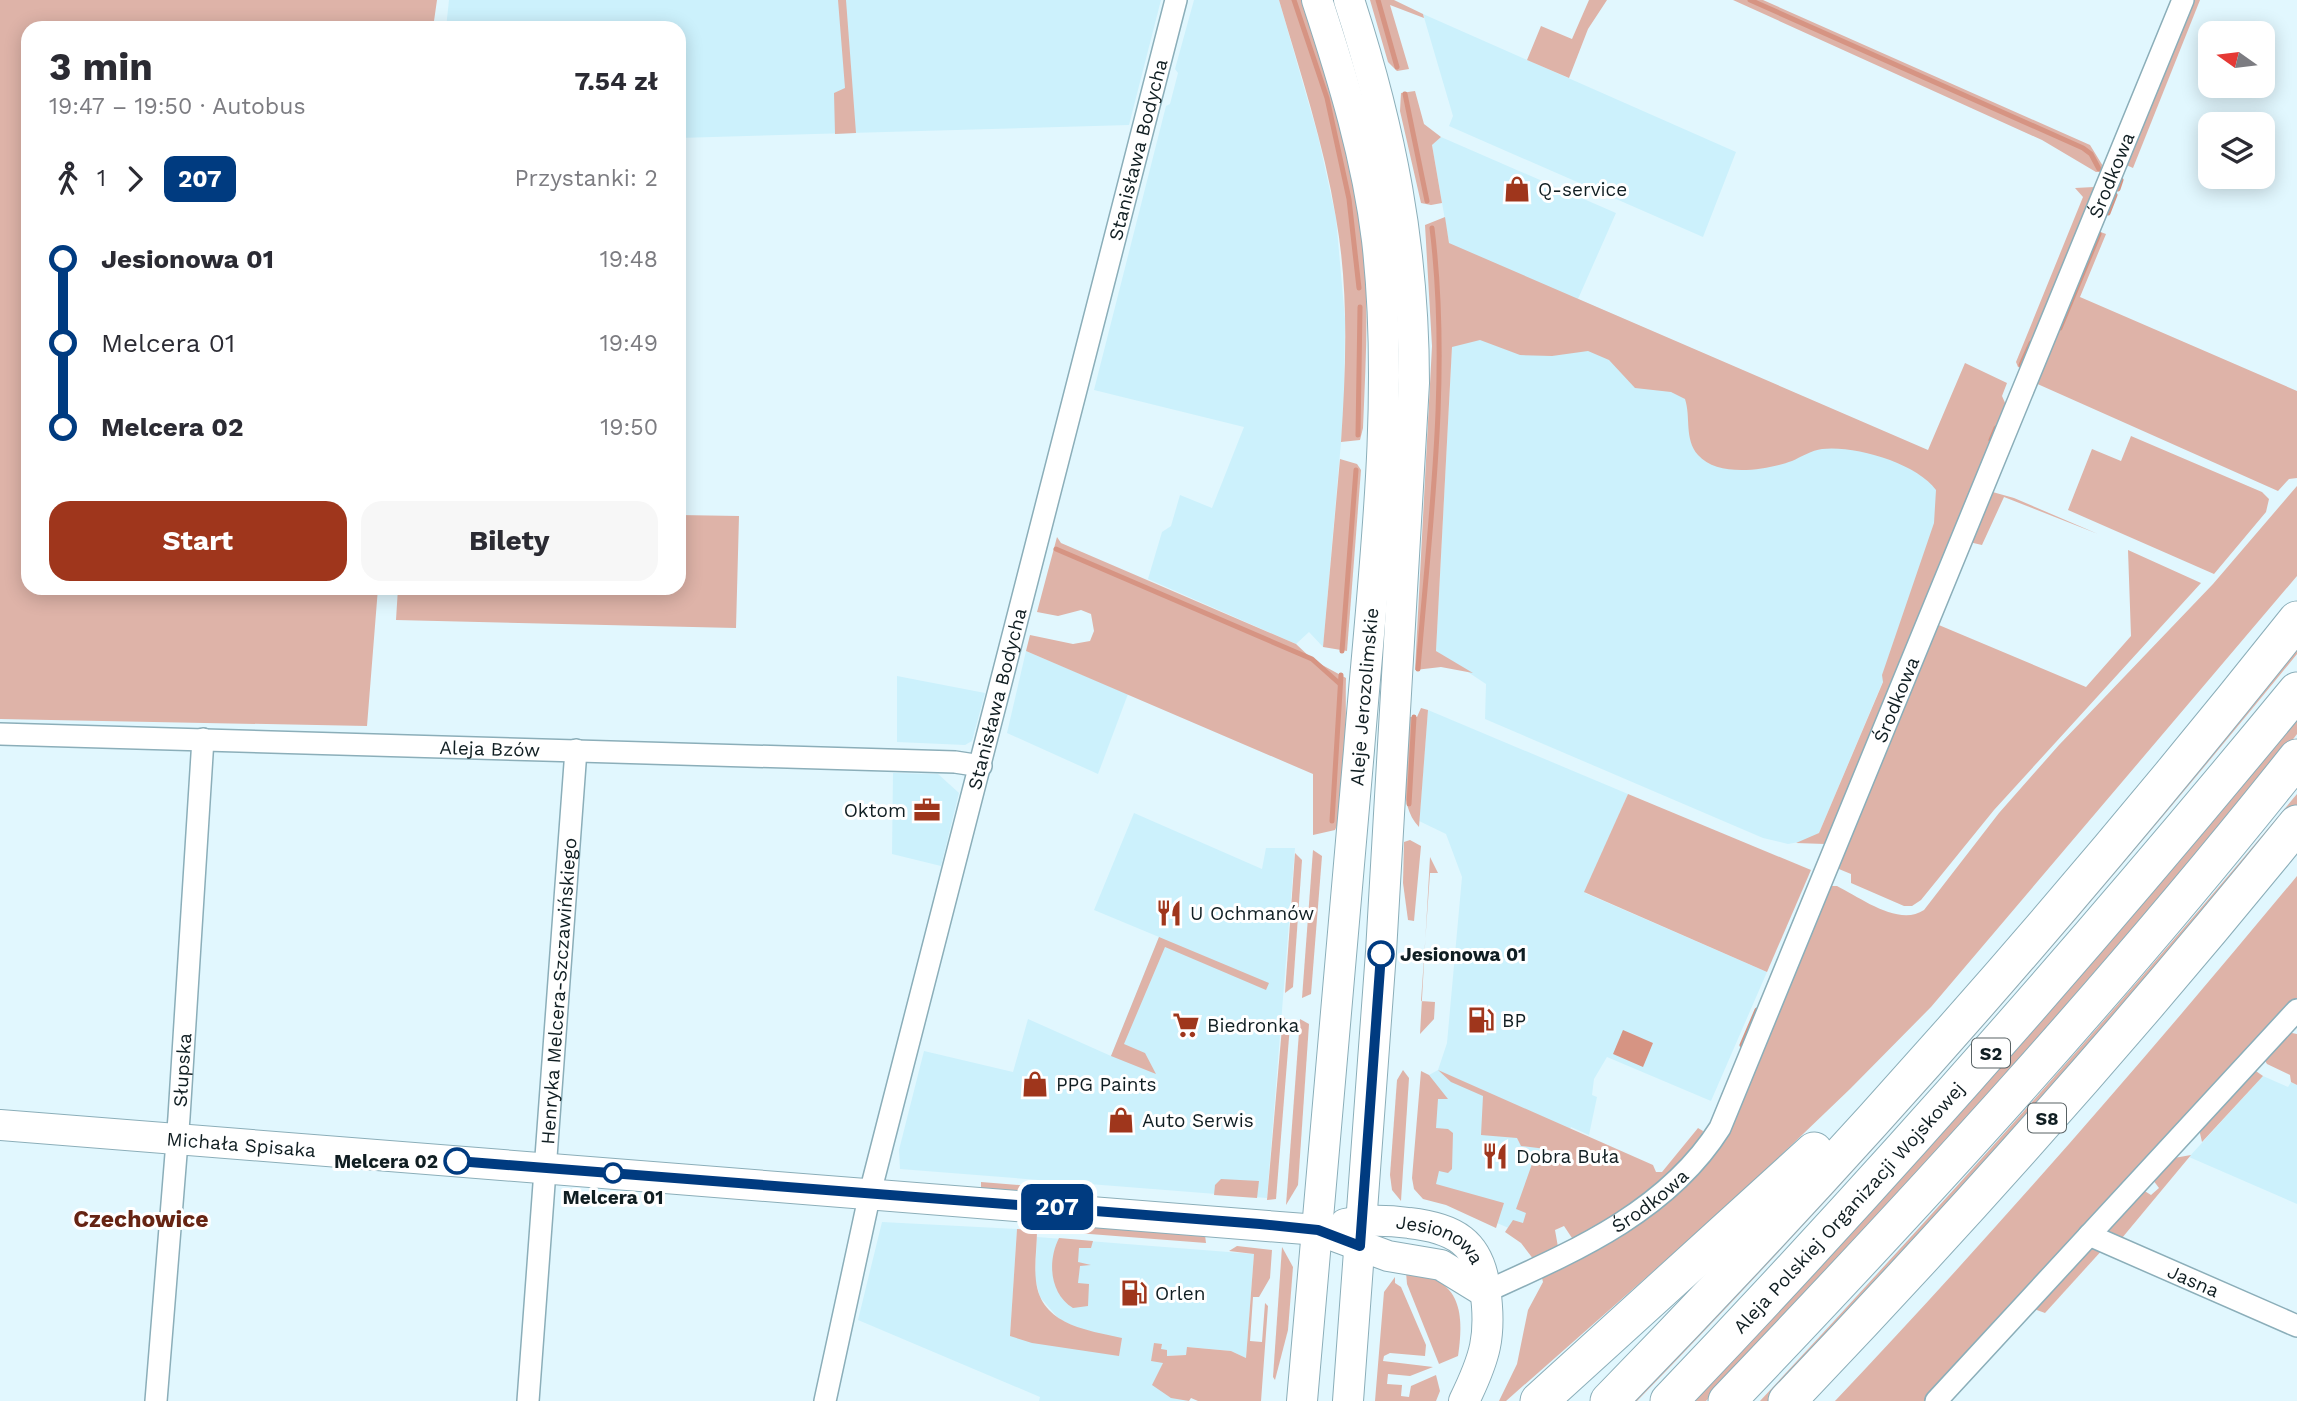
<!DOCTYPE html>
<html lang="pl">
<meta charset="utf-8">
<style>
:root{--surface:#fff;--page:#f7f7f7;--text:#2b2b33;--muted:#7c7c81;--accent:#9f361c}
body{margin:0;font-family:"Work Sans",sans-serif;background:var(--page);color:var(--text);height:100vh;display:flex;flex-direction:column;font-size:26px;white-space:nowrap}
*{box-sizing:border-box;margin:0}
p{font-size:23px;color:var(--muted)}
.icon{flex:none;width:38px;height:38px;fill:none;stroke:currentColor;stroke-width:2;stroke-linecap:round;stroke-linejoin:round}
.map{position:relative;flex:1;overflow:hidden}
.details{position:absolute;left:21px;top:21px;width:665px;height:574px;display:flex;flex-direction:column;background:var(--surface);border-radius:21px;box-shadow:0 4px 18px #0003}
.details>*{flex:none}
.badge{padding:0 14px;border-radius:10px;font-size:24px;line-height:46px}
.needle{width:46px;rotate:284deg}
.fabs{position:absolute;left:2198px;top:21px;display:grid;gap:14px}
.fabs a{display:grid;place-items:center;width:77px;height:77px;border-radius:14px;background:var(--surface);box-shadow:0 4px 18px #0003;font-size:35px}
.map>.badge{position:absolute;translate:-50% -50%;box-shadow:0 0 0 4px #fff}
.legs{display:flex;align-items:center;gap:10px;height:77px;padding:0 28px;font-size:23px}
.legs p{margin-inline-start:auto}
.head{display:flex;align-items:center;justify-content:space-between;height:119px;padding:0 28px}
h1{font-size:38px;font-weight:700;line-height:52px}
.button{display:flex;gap:14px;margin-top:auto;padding:14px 28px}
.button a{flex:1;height:80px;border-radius:21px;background:var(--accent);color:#fff;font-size:28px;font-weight:700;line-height:80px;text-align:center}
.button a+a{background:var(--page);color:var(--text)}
ul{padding:0 28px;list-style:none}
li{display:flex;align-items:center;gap:24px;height:84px;font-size:26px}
li i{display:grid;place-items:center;width:10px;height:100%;margin:0 9px;background:currentColor}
li i::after{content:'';width:18px;height:18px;margin:-9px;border:5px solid;border-radius:50%;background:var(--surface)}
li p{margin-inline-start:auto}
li:first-child i{background:linear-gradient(#0000 50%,currentColor 0)}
li:last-child i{background:linear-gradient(currentColor 50%,#0000 0)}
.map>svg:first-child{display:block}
</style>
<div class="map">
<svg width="2297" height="1401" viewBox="0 0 2297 1401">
<rect width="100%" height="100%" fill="#e1f7fe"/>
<g fill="#ccf1fc">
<path d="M449,0H1161L1129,125L679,138V28H446Z"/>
<path d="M1194,0H1279L1318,136L1336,218L1345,319L1344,408L1323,647L1309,632L1296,644L1148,579L1162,532L1171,526L1180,495L1212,508L1244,427L1094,390L1166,106L1170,104L1178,73L1175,69Z"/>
<path d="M1423,14L1736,152L1703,237L1449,126L1453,116Z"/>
<path d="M1441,137L1616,213L1578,299L1972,470L1819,833L1805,841L1788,844L1763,838L1485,719L1486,684L1436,651L1452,347L1449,243L1432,145Z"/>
<path d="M1026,651L1128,694L1098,774L1007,733Z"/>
<path d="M897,676L985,693L972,741L965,745L897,742Z"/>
<path d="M1428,710L1628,794L1585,893L1767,972L1711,1101L1607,1057L1594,1079L1592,1095L1597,1097L1589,1135L1571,1127L1525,1235L1420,1190L1429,1075L1438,1070L1447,1043L1462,877L1446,834L1419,821Z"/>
<path d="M893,773L938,774L959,793L941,866L892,854Z"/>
<path d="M1134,813L1262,869L1266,848H1295L1267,1198L900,1169L899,1150L924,1051L1013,1072L1028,1019L1111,1056L1159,937L1094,910Z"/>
<path d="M2263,1076L2288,1087L2291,1082L2297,1085V1204L2189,1157Z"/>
<path d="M882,1222L1017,1229L1010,1336L1077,1328L1059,1319L1040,1297L1035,1278L1037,1237L1254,1254L1246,1358L1231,1351L1188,1347L1186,1355L1167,1356L1154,1343L1163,1363L1157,1378L1178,1397L1189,1401H1039L1040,1397L858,1320Z"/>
</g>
<g fill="#deb3a8">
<path d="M0,0H437L433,28H28V588H378L367,726L0,719Z"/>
<path d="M838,0H846L856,133L835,134L834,93L845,88Z"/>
<path d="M1279,0H1303C1323,68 1345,135 1358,205C1371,279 1366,354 1363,428L1360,440L1341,442C1346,368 1349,291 1336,218C1324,144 1300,72 1279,0Z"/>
<path d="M1370,0H1394L1423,14L1424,18L1390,5L1409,69L1397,71L1388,62Z"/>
<path d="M1589,0H1607L1588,29L1569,78L1527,60L1541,26L1572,39Z"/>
<path d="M1733,0H1763L2090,145L2106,171L2096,172L2042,140Z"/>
<path d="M2189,0H2200L2133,168L2122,163Z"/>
<path d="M1415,91L1424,124L1441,137L1432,145L1442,203L1431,205L1421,203L1400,111L1401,93Z"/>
<path d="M2094,187L2097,188L2026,370L2018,367L2016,362L2083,197L2075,188Z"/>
<path d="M1445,217L1449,243L1928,450L1965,363L2007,383L2002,396L2006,405L1825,844L1796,843L1819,833L1883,682L1882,675L1934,523L1936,490C1917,463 1854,445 1822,449C1812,450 1801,457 1792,461C1767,470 1718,478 1698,455C1684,439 1691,417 1685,399L1671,392L1635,388L1609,360L1588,351L1552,356L1520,355L1480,340L1452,347L1436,651L1473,673L1441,667L1415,670L1432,346L1425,225Z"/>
<path d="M2095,230L2106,234L2080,297L2297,391V478L2289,479L2278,491L2033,382Z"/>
<path d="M2131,436L2262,492L2269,499L2266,512L2214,574L2068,510L2092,449L2121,461Z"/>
<path d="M1340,459L1357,464L1361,470L1347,651L1323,647Z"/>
<path d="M2297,486V576L1931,1007L1850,1089L1734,1200L1506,1401H1499L1517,1364L1528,1310L1543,1282L1541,1274L1682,1188L1830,886H1837C1861,898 1899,927 1924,910L1999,813L2059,745L2213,584Z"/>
<path d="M1989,491L2014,498L2098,534L2004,497L1982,545L1969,542Z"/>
<path d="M679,515L739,516L736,628L396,620L398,588H679Z"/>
<path d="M1057,537L1061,543L1296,644L1313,660L1346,678C1345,710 1349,806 1335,830L1313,835V774L1026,651L1030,635L1073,644L1090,641L1094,631L1091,614L1081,610L1058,616L1037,612Z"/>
<path d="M2128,550L2201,583L1994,810L1921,900L1912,906H1904L1851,883V874L1834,867L1934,623L2086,687L2131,636Z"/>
<path d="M2297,639V654C2087,912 1869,1162 1637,1401H1624Z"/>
<path d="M1421,708L1428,710L1419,827C1394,801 1408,750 1410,717H1417Z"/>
<path d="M2297,716V734L2291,742C2101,966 1910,1189 1706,1401H1692C1904,1181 2099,948 2297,716Z"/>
<path d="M1628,794L1811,870L1767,972L1584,892Z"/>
<path d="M2297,794V807L2182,947L1772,1401H1760C1944,1203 2124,1002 2297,794Z"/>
<path d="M1410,840L1421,846L1414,921L1408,920L1403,883L1404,842Z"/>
<path d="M1313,850L1322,856L1311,994L1302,998Z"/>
<path d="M1295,853L1302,860L1293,987L1285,993Z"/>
<path d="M1430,857L1438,873H1430L1421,1001L1435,1002L1434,1019L1420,1034Z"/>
<path d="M2297,876V998L1926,1401H1835C1995,1232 2148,1056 2297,876Z"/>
<path d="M1159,937L1269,983L1266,990L1165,947L1124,1044L1145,1053L1156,1074L1111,1056Z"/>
<path d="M1283,1016L1290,1025L1276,1199L1267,1200Z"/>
<path d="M1300,1019L1309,1024L1298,1185L1286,1205Z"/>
<path d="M2292,1033L2297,1034V1085L2291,1082L2290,1075L2267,1064L2264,1059L2287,1034Z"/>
<path d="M2253,1069L2263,1076L2202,1142L2199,1129Z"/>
<path d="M1403,1070L1409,1078L1401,1201L1392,1190L1390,1175L1397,1080Z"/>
<path d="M1438,1070L1653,1165L1656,1172H1662L1698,1128L1703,1131L1702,1138L1665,1183L1579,1237L1572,1238L1564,1226L1555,1230L1558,1247L1534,1260L1521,1243L1505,1232L1513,1220L1523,1223L1526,1213L1516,1209L1532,1164L1544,1165L1546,1149L1521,1146L1517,1138L1481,1135L1483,1096L1451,1082Z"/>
<path d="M1421,1071L1429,1075L1448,1099H1438L1436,1128L1448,1129L1453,1133L1452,1169L1448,1173L1439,1171L1436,1184L1504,1203L1496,1228L1446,1205L1423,1199L1414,1189L1412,1178Z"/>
<path d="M2191,1155L2122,1238L2105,1234V1228L2143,1190L2151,1195L2159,1188L2153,1180L2174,1158Z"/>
<path d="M1221,1179L1259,1181L1257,1198L1214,1195L1215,1185Z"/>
<path d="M981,1182L1055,1188V1195L981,1188Z"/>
<path d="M1076,1225L1205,1235L1206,1243L1064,1232Z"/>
<path d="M1017,1229L1037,1230C1037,1247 1034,1264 1036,1281C1041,1325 1087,1330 1122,1338L1119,1356L1032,1343L1010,1336Z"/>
<path d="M1059,1238L1093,1241L1091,1248H1079L1078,1262L1091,1265L1080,1266L1078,1283L1089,1284L1088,1306L1073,1308C1050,1294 1047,1262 1059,1238Z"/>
<path d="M2089,1245L2104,1248L2045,1313L2031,1308Z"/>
<path d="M1237,1246L1272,1250L1270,1278L1259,1297H1253L1250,1341L1262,1342L1265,1303L1268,1306L1261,1401H1198L1191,1398L1189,1401L1171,1398L1152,1385L1163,1363L1151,1361L1154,1343L1162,1344L1161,1349L1167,1350V1356L1186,1355L1187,1347L1231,1351L1246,1358L1254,1254L1229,1251Z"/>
<path d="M1282,1247L1293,1267L1288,1330L1275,1380L1273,1377Z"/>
<path d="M1406,1272C1459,1277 1465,1309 1458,1356L1439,1364L1407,1284Z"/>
<path d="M1395,1277V1283L1401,1287L1426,1345L1425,1356L1390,1353L1384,1356L1383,1361L1433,1367L1410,1376L1388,1374L1387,1384L1402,1385L1401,1396L1409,1397L1411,1386L1436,1375L1440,1391L1436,1401H1375L1384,1292Z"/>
</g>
<path fill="#d69483" d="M1623,1030L1653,1043L1643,1067L1613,1054Z"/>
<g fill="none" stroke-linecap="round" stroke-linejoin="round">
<g stroke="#d69483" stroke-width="5">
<path d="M1294,0L1327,98L1349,199L1359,288"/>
<path d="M1378,0L1397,67"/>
<path d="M1750,0L2083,148L2091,154L2099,169"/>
<path d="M1405,94L1427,201"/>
<path d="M2118,189L2121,180"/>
<path d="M2108,213L2115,195"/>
<path d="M2060,328L2099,234"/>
<path d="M2021,365L2031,343"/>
<path d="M1358,435L1360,307"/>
<path d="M1991,440L1996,428"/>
<path d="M1056,549L1312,659L1340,684"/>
<path d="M1342,651L1356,470"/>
<path d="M1418,669C1430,522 1450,375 1432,228"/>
<path d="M1409,804L1414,717"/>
<path d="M1332,821L1341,675"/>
<path d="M1742,1045L1757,1010"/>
</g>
<g stroke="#8baeb9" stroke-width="24">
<g id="street">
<path id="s1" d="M0,734L955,762L981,766"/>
<path id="s2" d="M2089,1235L2297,1326"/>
<path id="s3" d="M1485,1292C1573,1252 1667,1212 1720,1128L2183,0"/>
<path id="s4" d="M156,1401L179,1117L203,739"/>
<path id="s5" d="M528,1401L576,750"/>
<path id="s6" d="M825,1401L870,1193L1176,0"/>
<path d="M1936,1401L2297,1010"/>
</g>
</g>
<g stroke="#8baeb9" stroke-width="32">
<g id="secondary">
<path id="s7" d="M0,1125L1318,1230L1388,1256L1441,1265L1485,1292"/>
<path id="s8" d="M1345,1224C1367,1219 1387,1220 1409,1223C1454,1228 1479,1242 1485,1288C1492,1336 1485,1358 1464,1401"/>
<path id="s9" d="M1302,1401C1322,1184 1342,967 1359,750C1372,584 1396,406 1377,240C1367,158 1343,79 1317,0"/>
<path d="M1348,1401L1381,952L1414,383C1414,247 1391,129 1349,0"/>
</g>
</g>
<g stroke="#8baeb9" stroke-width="39">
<g id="highway">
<path d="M1539,1401L1814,1151"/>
<path d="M1609,1401C1851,1153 2081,892 2297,620"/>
<path id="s10" d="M1669,1401C1888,1172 2096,935 2297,691"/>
<path d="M1727,1401C1925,1194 2119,982 2297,758"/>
<path d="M1787,1401C1964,1216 2135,1024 2297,824"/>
</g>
</g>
<use href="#street" stroke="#fff" stroke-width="21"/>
<use href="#secondary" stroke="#fff" stroke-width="30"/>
<use href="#highway" stroke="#fff" stroke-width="37"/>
</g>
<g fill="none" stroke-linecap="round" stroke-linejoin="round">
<g stroke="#fff" stroke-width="16">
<path id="line-1" d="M457,1161L1260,1224L1318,1230L1360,1246L1381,954"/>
</g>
<use href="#line-1" stroke="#003b80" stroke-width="10"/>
</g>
<defs>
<g id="shop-bare" transform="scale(2.1)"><path d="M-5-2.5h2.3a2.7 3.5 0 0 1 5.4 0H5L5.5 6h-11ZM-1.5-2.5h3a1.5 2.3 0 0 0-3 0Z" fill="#9f361c" stroke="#fff" stroke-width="2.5" paint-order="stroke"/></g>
<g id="office-bare" transform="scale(2.1)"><path d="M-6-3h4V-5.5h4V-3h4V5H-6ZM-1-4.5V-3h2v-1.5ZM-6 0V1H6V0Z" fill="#9f361c" stroke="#fff" stroke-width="2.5" paint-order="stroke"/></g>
<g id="restaurant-bare" transform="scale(2.1)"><path d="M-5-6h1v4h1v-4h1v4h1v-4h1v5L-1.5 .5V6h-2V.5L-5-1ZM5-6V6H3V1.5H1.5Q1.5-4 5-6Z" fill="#9f361c" stroke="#fff" stroke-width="2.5" paint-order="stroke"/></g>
<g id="fuel-bare" transform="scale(2.1)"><path d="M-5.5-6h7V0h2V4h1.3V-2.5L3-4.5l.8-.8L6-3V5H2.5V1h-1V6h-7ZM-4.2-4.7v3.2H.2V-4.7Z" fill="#9f361c" stroke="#fff" stroke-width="2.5" paint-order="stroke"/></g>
<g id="supermarket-bare" transform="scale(2.1)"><path d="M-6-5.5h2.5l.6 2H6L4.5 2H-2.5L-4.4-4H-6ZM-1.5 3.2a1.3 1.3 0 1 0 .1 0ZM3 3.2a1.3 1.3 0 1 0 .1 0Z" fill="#9f361c" stroke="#fff" stroke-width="2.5" paint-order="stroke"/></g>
</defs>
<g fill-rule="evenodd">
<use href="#shop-bare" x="1517" y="189"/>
<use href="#office-bare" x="927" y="810"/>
<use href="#restaurant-bare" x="1169" y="913"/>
<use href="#fuel-bare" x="1481" y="1020"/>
<use href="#supermarket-bare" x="1186" y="1025"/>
<use href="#shop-bare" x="1035" y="1084"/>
<use href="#shop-bare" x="1121" y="1120"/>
<use href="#restaurant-bare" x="1495" y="1156"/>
<use href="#fuel-bare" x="1134" y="1293"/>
</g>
<g fill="#fff" stroke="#003b80" stroke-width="3.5">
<circle cx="1381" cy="954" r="12"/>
<circle cx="457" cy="1161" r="12"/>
<circle cx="613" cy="1173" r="9"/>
</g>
<g text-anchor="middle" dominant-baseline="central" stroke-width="6" stroke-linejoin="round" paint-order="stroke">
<g fill="#fff" stroke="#586264" stroke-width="2">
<rect x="1972" y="1038.5" width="38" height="29" rx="5"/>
<rect x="2028" y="1103.5" width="38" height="29" rx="5"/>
</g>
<g font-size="18" font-weight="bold" fill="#101e22">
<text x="1991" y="1053">S2</text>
<text x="2047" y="1118">S8</text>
</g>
<g font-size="19" fill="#101e22" stroke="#fff">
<text stroke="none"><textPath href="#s6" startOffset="1290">Stanisława Bodycha</textPath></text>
<text stroke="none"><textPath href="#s3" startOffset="1321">Środkowa</textPath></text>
<text stroke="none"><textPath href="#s9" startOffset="707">Aleje Jerozolimskie</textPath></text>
<text stroke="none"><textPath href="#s3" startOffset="754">Środkowa</textPath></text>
<text stroke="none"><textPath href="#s6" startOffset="723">Stanisława Bodycha</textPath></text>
<text stroke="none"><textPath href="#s1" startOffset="490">Aleja Bzów</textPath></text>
<text stroke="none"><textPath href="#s5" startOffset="411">Henryka Melcera-Szczawińskiego</textPath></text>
<text stroke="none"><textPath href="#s4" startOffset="332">Słupska</textPath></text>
<text stroke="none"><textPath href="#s7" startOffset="242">Michała Spisaka</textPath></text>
<text stroke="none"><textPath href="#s3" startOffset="189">Środkowa</textPath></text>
<text stroke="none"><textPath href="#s10" startOffset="264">Aleja Polskiej Organizacji Wojskowej</textPath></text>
<text stroke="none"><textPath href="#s8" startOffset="100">Jesionowa</textPath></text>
<text stroke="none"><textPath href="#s2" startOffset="114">Jasna</textPath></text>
</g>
<g font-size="19" fill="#101e22" stroke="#fff" text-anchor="start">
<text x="1538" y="189">Q-service</text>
<text x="906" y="810" text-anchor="end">Oktom</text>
<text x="1190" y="913">U Ochmanów</text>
<text x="1502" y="1020">BP</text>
<text x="1207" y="1025">Biedronka</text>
<text x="1056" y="1084">PPG Paints</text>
<text x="1142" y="1120">Auto Serwis</text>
<text x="1516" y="1156">Dobra Buła</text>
<text x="1155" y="1293">Orlen</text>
</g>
<g font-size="19" font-weight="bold" fill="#101e22" stroke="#fff" text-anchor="start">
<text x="1400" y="954">Jesionowa 01</text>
<text x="438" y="1161" text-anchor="end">Melcera 02</text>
<text x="613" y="1197" text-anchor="middle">Melcera 01</text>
</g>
<g font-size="23" font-weight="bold" fill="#662413" stroke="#fff">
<text x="141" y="1219">Czechowice</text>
</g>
</g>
</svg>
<div class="fabs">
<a><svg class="needle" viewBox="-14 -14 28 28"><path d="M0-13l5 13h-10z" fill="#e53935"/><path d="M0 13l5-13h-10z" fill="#7c7c81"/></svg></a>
<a><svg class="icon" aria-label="layers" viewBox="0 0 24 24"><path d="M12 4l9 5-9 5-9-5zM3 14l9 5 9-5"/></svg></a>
</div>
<b class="badge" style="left:1057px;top:1207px;background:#003b80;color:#fff">207</b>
<section class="details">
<div class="head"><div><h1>3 min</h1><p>19:47 – 19:50 · Autobus</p></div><b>7.54 zł</b></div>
<div class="legs"><svg class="icon" aria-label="walk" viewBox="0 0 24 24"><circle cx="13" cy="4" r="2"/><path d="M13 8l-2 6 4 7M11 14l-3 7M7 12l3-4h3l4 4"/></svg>1<svg class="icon" aria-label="forward" viewBox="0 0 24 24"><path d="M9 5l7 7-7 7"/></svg><b class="badge" style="background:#003b80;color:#fff">207</b><p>Przystanki: 2</p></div>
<ul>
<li><i style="color:#003b80"></i><b>Jesionowa 01</b><p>19:48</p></li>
<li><i style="color:#003b80"></i><span>Melcera 01</span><p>19:49</p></li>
<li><i style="color:#003b80"></i><b>Melcera 02</b><p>19:50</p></li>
</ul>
<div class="button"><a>Start</a><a>Bilety</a></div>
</section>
</div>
